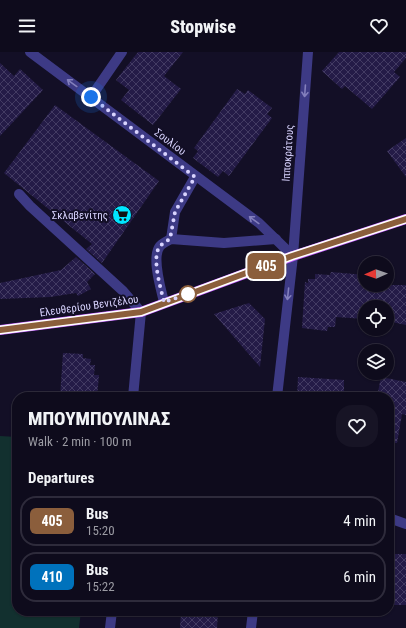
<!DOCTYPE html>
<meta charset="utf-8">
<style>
:root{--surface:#0e0b1c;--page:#171425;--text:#f1f3f6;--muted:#9b9ba3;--line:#2e2b3b}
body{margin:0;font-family:"Roboto Condensed",sans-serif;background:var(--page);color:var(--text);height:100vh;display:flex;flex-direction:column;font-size:15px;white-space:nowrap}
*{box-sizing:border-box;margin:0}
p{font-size:13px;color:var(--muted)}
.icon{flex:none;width:22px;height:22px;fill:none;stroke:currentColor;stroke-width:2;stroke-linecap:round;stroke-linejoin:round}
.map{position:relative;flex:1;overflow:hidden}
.details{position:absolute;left:12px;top:340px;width:382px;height:224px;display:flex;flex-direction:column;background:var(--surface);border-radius:16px;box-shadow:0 1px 3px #0004,0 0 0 1px var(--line)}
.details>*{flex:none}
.badge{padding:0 8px;border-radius:6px;font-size:14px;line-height:26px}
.needle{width:26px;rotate:268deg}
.controls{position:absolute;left:358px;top:204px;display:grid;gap:8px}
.controls a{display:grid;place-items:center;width:36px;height:36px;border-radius:50%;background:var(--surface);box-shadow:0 1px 3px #0004,0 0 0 1px var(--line);font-size:20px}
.you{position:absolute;width:20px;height:20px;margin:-10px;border:3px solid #fff;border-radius:50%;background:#1a73e8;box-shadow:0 0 0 6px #1a73e833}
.map>.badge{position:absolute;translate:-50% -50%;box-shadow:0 0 0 2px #fff}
h2{padding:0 16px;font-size:15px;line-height:36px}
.round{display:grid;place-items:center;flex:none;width:42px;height:42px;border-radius:16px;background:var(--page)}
.summary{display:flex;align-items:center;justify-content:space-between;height:68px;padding:0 16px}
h1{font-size:19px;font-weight:800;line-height:30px}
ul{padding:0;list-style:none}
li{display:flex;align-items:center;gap:12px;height:50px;margin:0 8px 6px;padding:0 8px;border:2px solid var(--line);border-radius:16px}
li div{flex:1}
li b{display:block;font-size:15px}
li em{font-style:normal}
li .badge{min-width:44px;font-weight:700;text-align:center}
header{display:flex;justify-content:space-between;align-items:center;height:52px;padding:0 16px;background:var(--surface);font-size:18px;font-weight:800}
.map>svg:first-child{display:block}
</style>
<header><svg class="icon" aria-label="menu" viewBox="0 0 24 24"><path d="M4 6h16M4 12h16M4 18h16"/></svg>Stopwise<svg class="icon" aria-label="heart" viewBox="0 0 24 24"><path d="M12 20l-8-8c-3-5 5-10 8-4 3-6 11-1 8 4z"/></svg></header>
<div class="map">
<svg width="406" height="576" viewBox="0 0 406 576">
<defs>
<pattern id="building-cross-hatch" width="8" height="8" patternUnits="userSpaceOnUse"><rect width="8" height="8" fill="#241b47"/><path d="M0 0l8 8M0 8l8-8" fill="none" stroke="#433b63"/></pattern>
</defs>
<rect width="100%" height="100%" fill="#130f26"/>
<path fill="#12302f" d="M0,384L17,385V559H81L79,576H0Z"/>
<g fill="url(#building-cross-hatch)">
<path d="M138,0H183L164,24L181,37L153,73L121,48L129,38L116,28Z"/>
<path d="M339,0H406V6L394,20L400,25L372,57L345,34L342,37L322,19Z"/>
<path d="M0,11L14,24L20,17L43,38L0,84Z"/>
<path d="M237,37L245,42L248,38L272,56L267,62L272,66L229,124L223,119L218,125L193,106L198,99L194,96Z"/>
<path d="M55,53L159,129L102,211L86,197L92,192L4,121Z"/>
<path d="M406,86V125L387,99Z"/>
<path d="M76,205L95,222L87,230L91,237L78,244L76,241L50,245L0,247V231L61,218Z"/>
<path d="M331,220L365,223V233H406V273L387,269V255H365V267L336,265L335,275H328L327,279L302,276L305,230L308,231V227H315V222L330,223Z"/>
<path d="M249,251L265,267L260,315L214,262Z"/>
<path d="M63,301L83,302V306L91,307L90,313H95L94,323H99L97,345H60Z"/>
<path d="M298,325L344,328V344L297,345Z"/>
<path d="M381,325L406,330V363L402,362L397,391H389V345H377Z"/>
<rect x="389" y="502" width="17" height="51"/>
<path d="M181,559H218L217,576H180Z"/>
</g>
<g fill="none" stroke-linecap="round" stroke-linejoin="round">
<g stroke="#3d3a85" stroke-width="10">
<path d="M30,0L259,171L293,204"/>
<path d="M91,45L122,0"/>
<path d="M19,142L30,154L123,239L141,260L133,345"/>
<path d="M171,187L175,160L195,125"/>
<path d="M164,250C161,237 151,205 160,194C163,191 167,189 171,187L224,191L276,187"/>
<path d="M277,345L293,204L308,0"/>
<path d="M389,466L406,472"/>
<path d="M110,576L112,559"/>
<path d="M251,576L253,559"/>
</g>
<path stroke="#c25bff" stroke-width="10" d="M0,278L141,260L293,204L406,167"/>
</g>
<defs><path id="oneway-shaft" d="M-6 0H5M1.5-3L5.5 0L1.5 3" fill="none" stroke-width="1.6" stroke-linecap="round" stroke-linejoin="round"/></defs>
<g stroke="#837fbc">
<use href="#oneway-shaft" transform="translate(72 31) rotate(-144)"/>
<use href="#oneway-shaft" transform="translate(305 39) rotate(94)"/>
<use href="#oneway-shaft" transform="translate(254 168) rotate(-144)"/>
<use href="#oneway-shaft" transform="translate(288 242) rotate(96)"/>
</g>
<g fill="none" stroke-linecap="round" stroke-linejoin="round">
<g stroke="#fff" stroke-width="9">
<path id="line" d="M0,278L141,260L292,204L406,167"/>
</g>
<use href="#line" stroke="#8b5e3c" stroke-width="6"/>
<path stroke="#d9d4ff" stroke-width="4" stroke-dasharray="0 7.2" d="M91,45L195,125L175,160L170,187C167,189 163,191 160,194C151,205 161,237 164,250L188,242"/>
</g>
<defs>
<g id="supermarket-disc" transform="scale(1)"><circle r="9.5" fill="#00e5ff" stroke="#130f26"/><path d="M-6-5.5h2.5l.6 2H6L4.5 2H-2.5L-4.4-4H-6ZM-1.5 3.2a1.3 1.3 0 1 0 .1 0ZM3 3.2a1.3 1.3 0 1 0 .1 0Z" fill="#111"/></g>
</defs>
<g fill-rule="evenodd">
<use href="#supermarket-disc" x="122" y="163"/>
</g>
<circle fill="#fff" stroke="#8b5e3c" stroke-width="2" cx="188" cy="242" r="8"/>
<g text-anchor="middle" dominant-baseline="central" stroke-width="4" stroke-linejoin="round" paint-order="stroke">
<g font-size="11" fill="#d9d4ff" stroke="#130f26">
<text transform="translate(170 90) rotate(37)">Σουλίου</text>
<text transform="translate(288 101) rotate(-86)">Ιπποκράτους</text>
<text transform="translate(89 254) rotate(-8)">Ελευθερίου Βενιζέλου</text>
</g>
<g font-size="11" fill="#d9d4ff" stroke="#130f26" text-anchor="end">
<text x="108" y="163">Σκλαβενίτης</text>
</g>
</g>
</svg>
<div class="controls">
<a><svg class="needle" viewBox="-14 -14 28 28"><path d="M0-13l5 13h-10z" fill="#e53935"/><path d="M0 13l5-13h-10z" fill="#9b9ba3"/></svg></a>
<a><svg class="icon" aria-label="locate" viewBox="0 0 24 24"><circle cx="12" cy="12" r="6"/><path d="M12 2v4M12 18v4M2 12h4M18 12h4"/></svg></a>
<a><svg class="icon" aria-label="layers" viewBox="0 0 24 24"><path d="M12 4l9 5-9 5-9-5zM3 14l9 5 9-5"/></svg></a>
</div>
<div class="you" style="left:91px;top:45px"></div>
<b class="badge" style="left:266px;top:214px;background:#8b5e3c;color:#fff">405</b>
<section class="details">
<div class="summary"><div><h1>ΜΠΟΥΜΠΟΥΛΙΝΑΣ</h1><p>Walk · 2 min · 100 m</p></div><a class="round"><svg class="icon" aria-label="heart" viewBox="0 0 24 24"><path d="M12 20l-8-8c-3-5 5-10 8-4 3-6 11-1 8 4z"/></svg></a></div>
<h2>Departures</h2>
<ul>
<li><span class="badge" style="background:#8b5e3c;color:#fff">405</span><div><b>Bus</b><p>15:20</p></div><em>4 min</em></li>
<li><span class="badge" style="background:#0072bc;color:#fff">410</span><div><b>Bus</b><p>15:22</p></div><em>6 min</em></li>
</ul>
</section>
</div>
